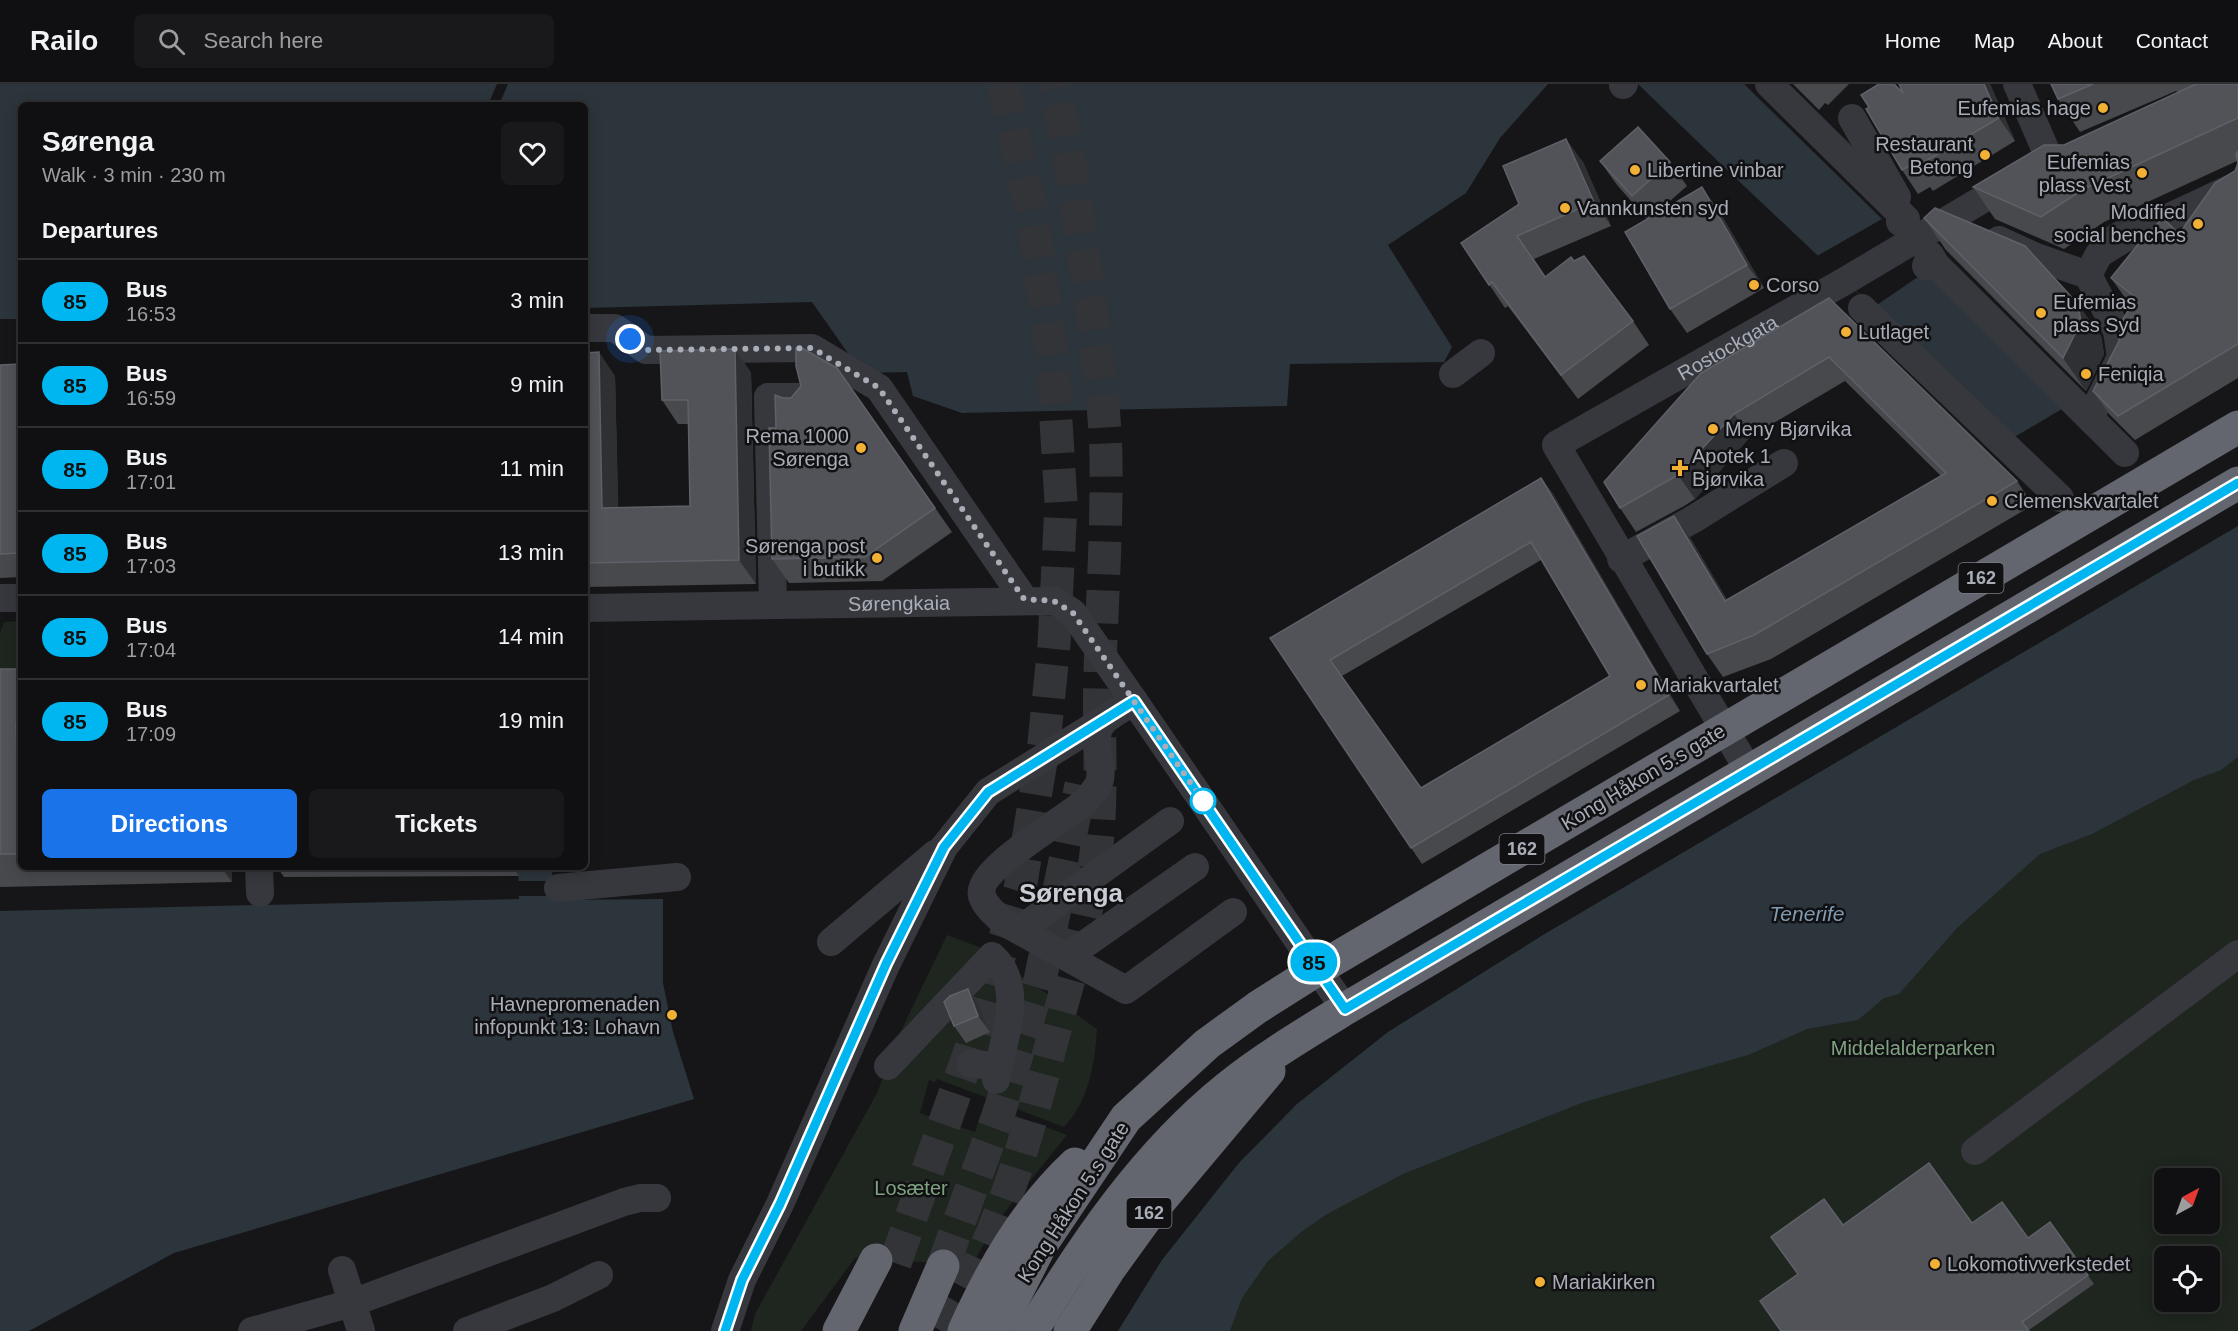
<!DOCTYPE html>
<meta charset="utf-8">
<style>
:root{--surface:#101012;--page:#19191b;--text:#f1f3f6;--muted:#9c9d9f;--line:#303032;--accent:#1a73e8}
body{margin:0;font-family:Arial,sans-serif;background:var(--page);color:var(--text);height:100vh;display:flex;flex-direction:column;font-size:22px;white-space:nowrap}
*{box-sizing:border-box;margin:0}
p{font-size:20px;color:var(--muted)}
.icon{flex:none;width:33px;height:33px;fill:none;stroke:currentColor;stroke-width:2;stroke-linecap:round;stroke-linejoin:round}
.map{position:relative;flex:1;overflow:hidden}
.sheet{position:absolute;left:18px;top:18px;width:570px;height:768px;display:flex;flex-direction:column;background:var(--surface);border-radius:9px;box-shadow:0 3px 15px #0003,0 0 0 2px var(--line)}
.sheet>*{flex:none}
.badge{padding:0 12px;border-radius:20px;font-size:21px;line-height:39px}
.needle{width:39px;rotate:41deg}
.controls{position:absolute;left:2154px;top:1084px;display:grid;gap:12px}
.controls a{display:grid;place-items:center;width:66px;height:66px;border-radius:9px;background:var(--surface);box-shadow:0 3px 15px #0003,0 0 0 2px var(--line);font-size:30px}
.you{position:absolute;width:30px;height:30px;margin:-15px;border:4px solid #fff;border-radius:50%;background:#1a73e8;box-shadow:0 0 0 9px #1a73e833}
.map>.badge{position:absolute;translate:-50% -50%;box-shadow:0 0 0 3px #fff}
h2{padding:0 24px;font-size:22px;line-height:54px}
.round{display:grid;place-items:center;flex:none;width:63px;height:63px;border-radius:9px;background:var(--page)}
.overview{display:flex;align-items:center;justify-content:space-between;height:102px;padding:0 24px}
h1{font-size:28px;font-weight:700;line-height:45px}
.cta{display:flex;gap:12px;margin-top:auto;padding:12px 24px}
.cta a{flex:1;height:69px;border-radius:9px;background:var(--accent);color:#fff;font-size:24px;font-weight:700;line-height:69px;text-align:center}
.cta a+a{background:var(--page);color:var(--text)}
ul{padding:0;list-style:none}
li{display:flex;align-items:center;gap:18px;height:84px;padding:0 24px;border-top:2px solid var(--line)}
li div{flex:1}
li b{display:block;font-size:22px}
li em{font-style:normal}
li .badge{min-width:66px;font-weight:700;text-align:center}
header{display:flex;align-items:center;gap:36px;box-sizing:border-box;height:84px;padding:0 30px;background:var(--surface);border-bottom:2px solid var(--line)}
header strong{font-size:28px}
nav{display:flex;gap:33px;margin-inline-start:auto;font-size:21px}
.search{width:420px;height:54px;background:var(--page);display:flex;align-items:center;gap:15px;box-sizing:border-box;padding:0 21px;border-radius:9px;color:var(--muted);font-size:22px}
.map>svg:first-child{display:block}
</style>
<header>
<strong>Railo</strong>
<div class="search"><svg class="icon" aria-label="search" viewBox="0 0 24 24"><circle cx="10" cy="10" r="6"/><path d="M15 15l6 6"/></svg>Search here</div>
<nav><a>Home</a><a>Map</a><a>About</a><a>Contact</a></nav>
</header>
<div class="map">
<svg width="2238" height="1247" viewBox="0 0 2238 1247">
<rect width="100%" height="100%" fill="#161618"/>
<g fill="#1e261f" fill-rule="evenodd">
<path d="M2238,442V1247H1118L1162,1176L1239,1079L1297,1020L1388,948L1543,851ZM2164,1095H2210V1140H2164ZM2164,1173H2210V1218H2164Z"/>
<path d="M21,537V617L0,618V549L4,538Z"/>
<path d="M947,851L982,864L1097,945C1095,979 1089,1017 1064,1043L937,995L935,998L929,996L920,1029L975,1048L984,1020L1067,1051L996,1139L972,1181L855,1174L801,1247H751L755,1230L877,1009L900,949Z"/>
</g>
<g fill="#2c353c">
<path d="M0,0H1548L1500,54L1466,109L1388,161L1452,263L1444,278L1290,280L1287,322L962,329L913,312L907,288L866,289L850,283L825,255L649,258L585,233V21H21V235H0Z"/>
<path d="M1638,0H1757L2067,322L2011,355C1888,236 1761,120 1638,0Z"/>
<path d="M2238,442V673L2221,686L2194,696L2092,750L2040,770L1957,844L1899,910L1884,914L1858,936L1807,945L1748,971L1584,1018L1403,1090L1327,1130L1301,1148L1268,1177L1242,1214L1230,1247H1118L1162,1176L1239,1079L1297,1020L1388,948L1543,851Z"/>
<path d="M518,783H552L553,816L663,815V899L673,948L694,1015L174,1169L29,1247H0V827L519,815Z"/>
</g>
<g fill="#161618">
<path d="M497,0H508L499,21H488Z"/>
<path d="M1744,0H1757L1894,129L1928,186L1874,223L1817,172L1882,135Z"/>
<path d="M812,218L857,282L850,283L825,255L649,258L585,233V224Z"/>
<rect x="516" y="797" width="39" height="15"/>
</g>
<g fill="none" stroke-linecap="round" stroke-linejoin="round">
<path stroke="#333438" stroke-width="28" stroke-dasharray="28 14" stroke-linecap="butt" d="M2095,101L2125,154"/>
<g stroke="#333438" stroke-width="33" stroke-dasharray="33 16" stroke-linecap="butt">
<path d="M895,1179L971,964L1020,805L1044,659L1054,561L1061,419L1052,271L1033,135L1003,0"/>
<path d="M943,1182L998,1032L1040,896L1081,701"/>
<path d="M941,1247C1002,1155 1028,1047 1056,942C1072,883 1091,821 1097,760C1103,702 1098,645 1100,587C1102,516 1107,446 1106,375C1105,316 1095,255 1087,196C1077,131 1070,63 1053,0"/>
</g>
<g stroke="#37383d" stroke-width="28">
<path d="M1769,0L1906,135L1900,138"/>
<path d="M2017,0L2050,76"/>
<path d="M1623,1L1624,0"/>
<path d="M1852,34L1897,113"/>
<path d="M1999,156L2036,173L2088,191"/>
<path d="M1926,182L1930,171L1936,181L2125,369"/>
<path d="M1862,224L2060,414"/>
<path d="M585,244H615L646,266L812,264L879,304L1024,515"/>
<path d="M1453,290L1481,269"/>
<path d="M2088,331L2097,321L2121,273L2117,247L2088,191L2099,170L2125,154L2238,101"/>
<path d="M1621,475L1692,436L1784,379"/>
<path d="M0,514H21"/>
<path d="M773,521L768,313H799L802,322"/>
<path id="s1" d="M585,524L1055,517L1073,529L1134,617"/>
<path d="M1132,614L1345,925"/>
<path d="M1112,631C1082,648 1107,677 1099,699C1096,705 1087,716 1082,720C1063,737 975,786 982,812C985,822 995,830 1002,837L1126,906L1233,828"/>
<path id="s2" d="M1749,687L1556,361L1845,197L2015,96"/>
<path d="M259,783L260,809"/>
<path d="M558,804L677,793"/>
<path d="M1019,846L1170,737"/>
<path d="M831,858L935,770"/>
<path d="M1068,872L1195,783"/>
<path d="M971,980L998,982"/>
<path d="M888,982L992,872C1027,903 1002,957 996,996"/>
<path d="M1975,1067L2238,870"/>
<path d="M342,1186L361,1247"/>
<path d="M252,1247L352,1219L624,1118L640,1114H657"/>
<path d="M467,1247L553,1214L599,1191"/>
<path d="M725,1247L742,1196L780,1120L886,881L944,763L988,708L1134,617"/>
</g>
<g stroke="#63666e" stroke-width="33">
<path d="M839,1247L876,1176"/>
<path d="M915,1247L943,1182"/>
<path d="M964,1247C992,1185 1025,1127 1075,1080"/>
<path d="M997,1247L1039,1164L1126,1034L1207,960L1258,923L1318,885L2238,343"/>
<path d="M1032,1247C1085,1158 1147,1068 1228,1003C1264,974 1306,949 1345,925L2238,399"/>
<path d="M1070,1247L1110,1184L1149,1130L1269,987"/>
</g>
</g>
<g fill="#47494d" fill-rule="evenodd">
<path d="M1793,0H1849L1828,21L1825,19L1819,26Z"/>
<path d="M1899,0H1990L2015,57L1933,107L1930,103L1918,110L1902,86L1903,9Z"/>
<path d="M2051,0H2238V294L2135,356L2110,331L2093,307L2119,257L2132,221L2128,218L2111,194L2179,150L2235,87L2238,79L2237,77L2104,138L2064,165L1995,135L1973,103L2178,8L2176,7L2080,48L2058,15Z"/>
<path d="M1600,77L1670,78L1687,102L1654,131L1719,127L1764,204L1687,249L1670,225L1647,135L1617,101Z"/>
<path d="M1583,78L1611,142L1534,175L1546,193L1574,177L1633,237L1649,261L1578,315L1508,222L1505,224L1461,159Z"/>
<path d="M1924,134L2101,252L2104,270L2086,307L1946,166Z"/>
<path d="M1829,214L2017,397L2033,421L1771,575L1723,593L1707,570L1691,455L1727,516L1941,392L1845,297L1750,353L1695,415L1684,422L1636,448L1620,424Z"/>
<path d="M735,265L751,289L756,500L585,503V269L615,292L618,424L690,422L689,340H678L662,316Z"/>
<path d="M21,280V493L0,494V281Z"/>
<path d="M837,284L952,448L882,497L789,499L772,475L776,344L783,314H791L801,302Z"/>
<path d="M1541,394L1553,410L1680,627L1422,780L1270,554ZM1541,476L1610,592L1421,704L1342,592Z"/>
<path d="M0,585H21V783H231L232,798L0,803Z"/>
<path d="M277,783H518L519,792L284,793Z"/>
<path d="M979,921L990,948L966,959L954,942Z"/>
<path d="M2050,1138L2094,1200L2029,1246L1843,1141L1972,1139L2028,1154Z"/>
</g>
<g fill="#2f3033">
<path d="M1984,0H1990L2015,57L1999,34Z"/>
<path d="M1566,55L1583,78L1611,142L1594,118Z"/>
<path d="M1702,103L1719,127L1764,204L1747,181Z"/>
<path d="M2078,220L2101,252L2104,270L2086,307L2063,274Z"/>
<path d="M735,265L751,289L756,500L739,476Z"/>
<path d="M599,268L615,292L619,448L602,424Z"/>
<path d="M18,328L21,333V417Z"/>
<path d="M1734,330L1750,353L1695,415L1678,391Z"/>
<path d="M1541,394L1553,410L1680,627L1669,611Z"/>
<path d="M1674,432L1691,455L1742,541L1725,517Z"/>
<path d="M16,639L21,646V723L18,719Z"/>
<path d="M221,783H231L232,798Z"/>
<path d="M513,783H518L519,792Z"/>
<path d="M968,905L979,921L990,948L978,932Z"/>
</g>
<g fill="#525359" stroke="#5f6168" stroke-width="1.5" fill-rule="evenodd">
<path d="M1879,0H1894L1903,9L1899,0H1984L1999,34L1916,83L1914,79L1902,86L1866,25L1869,23L1861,11Z"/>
<path d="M2051,0H2093L2058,15Z"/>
<path d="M2196,0H2238V34L2082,106L2041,133L1973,103L2044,61H2064Z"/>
<path d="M1638,43L1670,78L1632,112L1600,77Z"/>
<path d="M1566,55L1594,118L1517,152L1545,193L1571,173L1574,177L1584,172L1633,237L1561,291L1492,198L1489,201L1461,159L1519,120L1503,82Z"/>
<path d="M2238,67V260L2118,332L2093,307L2119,257L2120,240L2136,214L2111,194L2144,153L2163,134L2179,150L2215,99L2235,87L2238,79L2236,70Z"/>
<path d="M1702,103L1747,181L1670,225L1625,148Z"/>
<path d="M1935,124L2025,162L2078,220L2081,238L2063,274L1924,134Z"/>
<path d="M1829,214L2017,397L1754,551L1707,570L1637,452L1674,432L1725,517L1946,389L1829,273L1734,330L1678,391L1620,424L1604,398L1701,289Z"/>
<path d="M796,264H802L837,284L935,424L865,473L772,475L769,344H776L775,311L783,314H791L801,302L796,282Z"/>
<path d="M735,265L739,476L585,479V269L599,268L602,424L690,422L688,316H662L660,267Z"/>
<path d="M21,280V328H18L21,417V469L0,470V281Z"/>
<path d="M1541,394L1669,611L1411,764L1270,554ZM1531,458L1610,592L1421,704L1330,576Z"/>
<path d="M0,585H21V639H16L18,719H21V770H0Z"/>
<path d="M968,905L978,932L954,942L944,918L950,912Z"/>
<path d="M1929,1079L1972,1139L2002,1118L2028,1154L2050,1138L2088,1191L2022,1238L2029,1247H1781L1760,1217L1798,1190L1771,1153L1824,1115L1843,1141Z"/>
</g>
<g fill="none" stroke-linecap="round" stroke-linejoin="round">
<g stroke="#fff" stroke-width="14">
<path id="line" d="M725,1247L742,1196L780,1120L886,880L944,763L988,708L1134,617L1345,925L2238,399"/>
</g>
<use href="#line" stroke="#00b6f1" stroke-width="9"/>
<path stroke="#a8adb8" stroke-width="6" stroke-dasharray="0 10.8" d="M630,255L646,266L812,264L879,304L1024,515L1054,517L1073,529L1203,717"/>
</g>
<g fill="#f2b134" stroke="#111113" stroke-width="2">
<circle cx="2103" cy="24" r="6"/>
<circle cx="1985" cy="71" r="6"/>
<circle cx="1635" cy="86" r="6"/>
<circle cx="2142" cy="89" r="6"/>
<circle cx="1565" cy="124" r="6"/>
<circle cx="2198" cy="140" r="6"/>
<circle cx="1754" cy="201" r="6"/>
<circle cx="2041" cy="229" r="6"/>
<circle cx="1846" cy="248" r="6"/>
<circle cx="2086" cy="290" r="6"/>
<circle cx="1713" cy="345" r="6"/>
<circle cx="861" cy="364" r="6"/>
<path d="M1677 375h6v6h6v6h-6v6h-6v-6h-6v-6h6z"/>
<circle cx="1992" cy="417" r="6"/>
<circle cx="877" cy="474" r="6"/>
<circle cx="1641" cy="601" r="6"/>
<circle cx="672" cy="931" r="6"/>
<circle cx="1935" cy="1180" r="6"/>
<circle cx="1540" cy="1198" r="6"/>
</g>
<circle fill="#fff" stroke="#00b6f1" stroke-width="3" cx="1203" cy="717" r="12"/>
<g text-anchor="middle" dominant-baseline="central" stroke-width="5" stroke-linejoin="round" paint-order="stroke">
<g fill="#111113" stroke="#7b7e86" stroke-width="1.5">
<rect x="1958.5" y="479" width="45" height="30" rx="4.5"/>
<rect x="1499.5" y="750" width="45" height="30" rx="4.5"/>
<rect x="1126.5" y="1114" width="45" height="30" rx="4.5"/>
</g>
<g font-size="18" font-weight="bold" fill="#a8adb8">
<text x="1981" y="494">162</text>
<text x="1522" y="765">162</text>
<text x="1149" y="1129">162</text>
</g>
<g font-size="20" fill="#a8adb8" stroke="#111113" text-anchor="start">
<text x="2091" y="24" text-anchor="end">Eufemias hage</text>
<text x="1973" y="60" text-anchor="end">Restaurant<tspan x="1973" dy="23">Betong</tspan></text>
<text x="2130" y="78" text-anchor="end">Eufemias<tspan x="2130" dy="23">plass Vest</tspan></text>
<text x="1647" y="86">Libertine vinbar</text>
<text x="1577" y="124">Vannkunsten syd</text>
<text x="2186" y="128" text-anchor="end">Modified<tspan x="2186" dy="23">social benches</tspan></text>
<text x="1766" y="201">Corso</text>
<text x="2053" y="218">Eufemias<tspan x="2053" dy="23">plass Syd</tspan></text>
<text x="1858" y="248">Lutlaget</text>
<text x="2098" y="290">Feniqia</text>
<text x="1725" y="345">Meny Bjørvika</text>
<text x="849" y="352" text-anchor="end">Rema 1000<tspan x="849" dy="23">Sørenga</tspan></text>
<text x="1692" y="372">Apotek 1<tspan x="1692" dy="23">Bjørvika</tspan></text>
<text x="2004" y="417">Clemenskvartalet</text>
<text x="865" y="462" text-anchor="end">Sørenga post<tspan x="865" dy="23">i butikk</tspan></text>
<text x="1653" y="601">Mariakvartalet</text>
<text x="660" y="920" text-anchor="end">Havnepromenaden<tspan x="660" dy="23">infopunkt 13: Lohavn</tspan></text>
<text x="1947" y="1180">Lokomotivverkstedet</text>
<text x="1552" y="1198">Mariakirken</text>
</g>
<g font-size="20" fill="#a8adb8" stroke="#111113">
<text stroke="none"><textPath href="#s2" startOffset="576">Rostockgata</textPath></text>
<text stroke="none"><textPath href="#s1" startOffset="314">Sørengkaia</textPath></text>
<text transform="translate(1643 693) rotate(-31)">Kong Håkon 5.s gate</text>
<text transform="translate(1073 1118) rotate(-57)">Kong Håkon 5.s gate</text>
</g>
<g font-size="20" fill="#7fa381" stroke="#111113">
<text x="1913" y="964">Middelalderparken</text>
<text x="911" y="1104">Losæter</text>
</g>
<g font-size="21" font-style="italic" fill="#7f9bb3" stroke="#111113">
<text x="1807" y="829">Tenerife</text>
</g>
<g font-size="26" font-weight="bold" fill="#c9ccd4" stroke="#111113">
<text x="1071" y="809">Sørenga</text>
</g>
</g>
</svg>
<div class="controls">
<a><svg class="needle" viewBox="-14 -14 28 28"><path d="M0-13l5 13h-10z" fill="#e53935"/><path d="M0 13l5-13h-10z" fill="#9c9d9f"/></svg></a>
<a><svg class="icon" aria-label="locate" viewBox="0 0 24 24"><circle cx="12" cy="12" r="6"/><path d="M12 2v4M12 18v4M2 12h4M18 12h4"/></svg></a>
</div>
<div class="you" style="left:630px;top:255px"></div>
<b class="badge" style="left:1314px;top:878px;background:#00b6f1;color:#111">85</b>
<section class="sheet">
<div class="overview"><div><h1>Sørenga</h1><p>Walk · 3 min · 230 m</p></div><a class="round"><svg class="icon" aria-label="heart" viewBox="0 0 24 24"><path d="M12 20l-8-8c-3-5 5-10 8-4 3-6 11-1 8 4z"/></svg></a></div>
<h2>Departures</h2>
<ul>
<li><span class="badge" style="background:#00b6f1;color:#111">85</span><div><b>Bus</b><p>16:53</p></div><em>3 min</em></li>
<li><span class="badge" style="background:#00b6f1;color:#111">85</span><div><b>Bus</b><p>16:59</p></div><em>9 min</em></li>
<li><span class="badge" style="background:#00b6f1;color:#111">85</span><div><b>Bus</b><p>17:01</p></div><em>11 min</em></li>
<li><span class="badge" style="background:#00b6f1;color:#111">85</span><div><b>Bus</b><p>17:03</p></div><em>13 min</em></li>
<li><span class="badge" style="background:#00b6f1;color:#111">85</span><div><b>Bus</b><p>17:04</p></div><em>14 min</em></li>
<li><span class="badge" style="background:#00b6f1;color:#111">85</span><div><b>Bus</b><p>17:09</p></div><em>19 min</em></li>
</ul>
<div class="cta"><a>Directions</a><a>Tickets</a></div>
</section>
</div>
